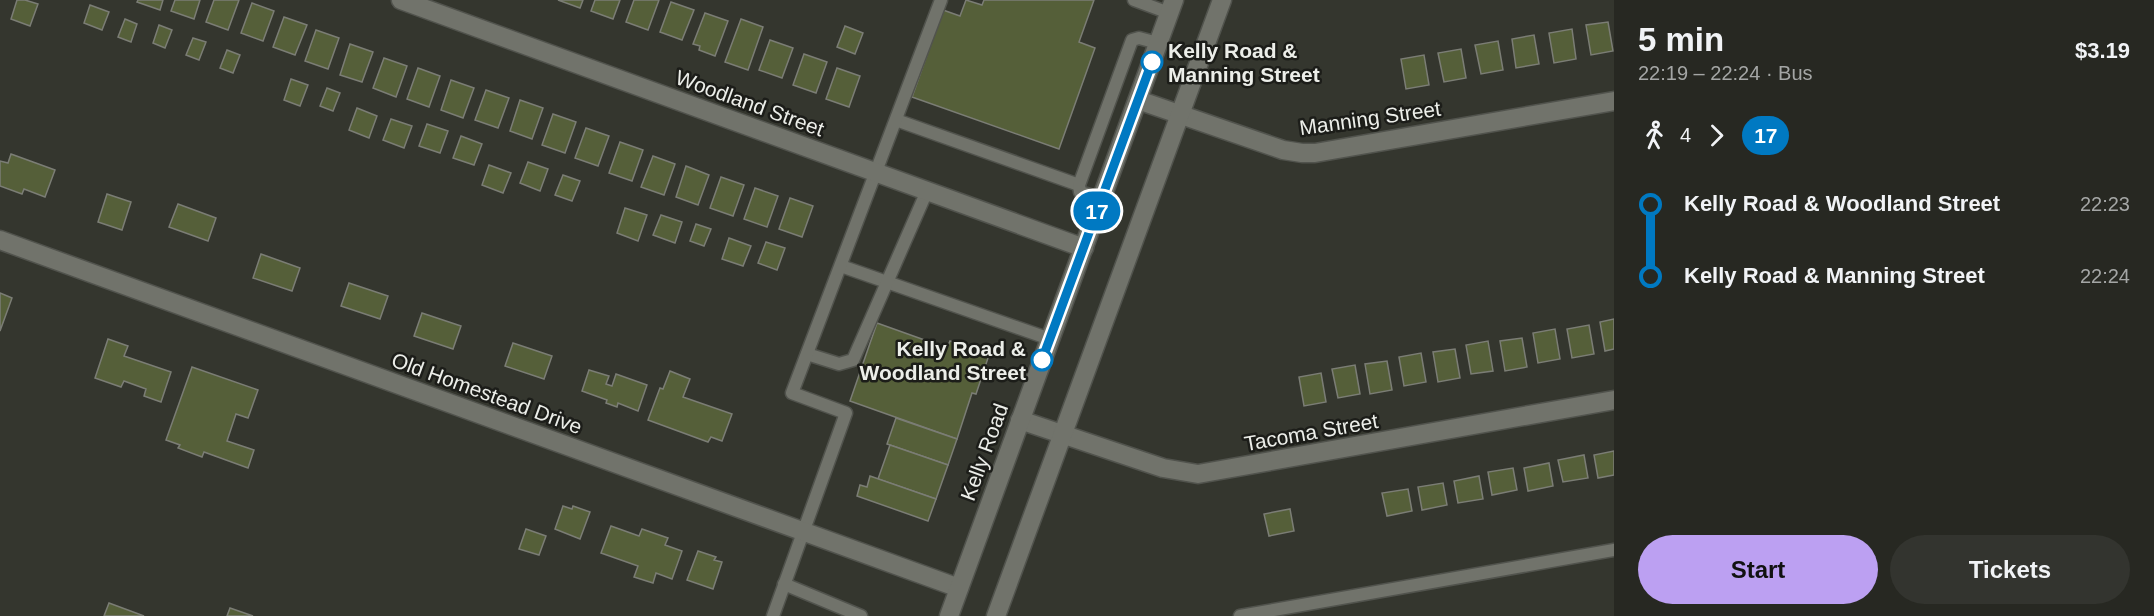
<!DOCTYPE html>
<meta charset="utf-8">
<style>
:root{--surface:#272822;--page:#33342f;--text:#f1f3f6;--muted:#a4a6a5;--accent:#bca0f2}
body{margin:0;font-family:Arial,sans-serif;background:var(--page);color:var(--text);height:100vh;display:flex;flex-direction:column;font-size:22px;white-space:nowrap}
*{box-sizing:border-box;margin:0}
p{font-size:20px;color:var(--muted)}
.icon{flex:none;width:33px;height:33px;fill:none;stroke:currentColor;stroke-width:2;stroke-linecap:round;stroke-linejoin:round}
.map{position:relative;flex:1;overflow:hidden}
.side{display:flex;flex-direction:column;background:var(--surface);width:540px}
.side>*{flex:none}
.badge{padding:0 12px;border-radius:20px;font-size:21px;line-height:39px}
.map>.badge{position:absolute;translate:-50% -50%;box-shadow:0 0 0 3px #fff}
.legs{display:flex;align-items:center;gap:9px;height:66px;padding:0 24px;font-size:20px}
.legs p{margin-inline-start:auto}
.overview{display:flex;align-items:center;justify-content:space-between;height:102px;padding:0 24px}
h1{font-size:33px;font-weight:700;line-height:45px}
.cta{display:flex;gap:12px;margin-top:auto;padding:12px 24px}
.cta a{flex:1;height:69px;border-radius:36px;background:var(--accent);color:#111;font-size:24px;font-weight:700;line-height:69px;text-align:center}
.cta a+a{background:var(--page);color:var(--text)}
ul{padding:0 24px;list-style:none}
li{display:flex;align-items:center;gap:21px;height:72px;font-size:22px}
li i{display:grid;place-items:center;width:9px;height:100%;margin:0 8px;background:currentColor}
li i::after{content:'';width:15px;height:15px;margin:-8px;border:4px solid;border-radius:50%;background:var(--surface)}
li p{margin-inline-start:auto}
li:first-child i{background:linear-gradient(#0000 50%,currentColor 0)}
li:last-child i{background:linear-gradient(currentColor 50%,#0000 0)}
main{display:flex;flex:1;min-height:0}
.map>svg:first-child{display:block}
</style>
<main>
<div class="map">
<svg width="1614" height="616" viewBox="0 0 1614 616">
<rect width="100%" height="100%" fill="#34362e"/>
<g fill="#555f39" stroke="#7b7d75" stroke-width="1.5">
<path d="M17,0H25L38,4L30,26L11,19Z"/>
<path d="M138,0H163L160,10L137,2Z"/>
<path d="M175,0H200L194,19L171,11Z"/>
<path d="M214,0H239L228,30L206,22Z"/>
<path d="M558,0H583L580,8Z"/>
<path d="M595,0H620L613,19L591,11Z"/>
<path d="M634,0H659L648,30L626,22Z"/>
<path d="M966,0L982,5L984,0H1094L1079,42L1095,48L1059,149L912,97L943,10L960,16Z"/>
<path d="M671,2L694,10L682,40L660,32Z"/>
<path d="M252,3L274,11L263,41L241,33Z"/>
<path d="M90,5L109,12L102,30L84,23Z"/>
<path d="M705,13L728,21L715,56L699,50L700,46L693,44Z"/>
<path d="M284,17L307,25L295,55L273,47Z"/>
<path d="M125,19L137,24L131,42L118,37Z"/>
<path d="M741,19L763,27L748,70L725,62Z"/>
<path d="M1608,22L1613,51L1591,55L1586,25Z"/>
<path d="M159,25L172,30L165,48L153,43Z"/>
<path d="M845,26L863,33L855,54L837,47Z"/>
<path d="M1572,29L1576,59L1554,63L1549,33Z"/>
<path d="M316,30L339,38L328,69L305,61Z"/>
<path d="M1534,35L1539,64L1516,68L1512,39Z"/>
<path d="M193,38L206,42L199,60L186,55Z"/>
<path d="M770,40L793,48L782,78L759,70Z"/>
<path d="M1498,41L1503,70L1481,74L1475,45Z"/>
<path d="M350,44L373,52L362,82L340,75Z"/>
<path d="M1461,49L1466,78L1444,82L1438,53Z"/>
<path d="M227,50L240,55L233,73L220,68Z"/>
<path d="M804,54L827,62L816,93L793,85Z"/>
<path d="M1424,55L1429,85L1406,89L1401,59Z"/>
<path d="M384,58L407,66L396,97L373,88Z"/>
<path d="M418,68L440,76L429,107L407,99Z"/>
<path d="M837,68L860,76L849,107L826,99Z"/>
<path d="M291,79L308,85L300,106L284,100Z"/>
<path d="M451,80L474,88L463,118L441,110Z"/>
<path d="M327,88L340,93L333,111L320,106Z"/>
<path d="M486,90L509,98L498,128L475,120Z"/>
<path d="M520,100L543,108L532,139L510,131Z"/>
<path d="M357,108L377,116L369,138L349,130Z"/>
<path d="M553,114L576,122L565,153L542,145Z"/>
<path d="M391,119L412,126L404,148L383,140Z"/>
<path d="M427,124L448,131L440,153L419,146Z"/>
<path d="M586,128L609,136L598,166L575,158Z"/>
<path d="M461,136L482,144L474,165L453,158Z"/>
<path d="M620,142L643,150L632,181L609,173Z"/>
<path d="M11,154L55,170L45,197L24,189L22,194L0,186V161L8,163Z"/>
<path d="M653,156L675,164L664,195L641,187Z"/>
<path d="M528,162L548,169L540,191L520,183Z"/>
<path d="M489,165L511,173L503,193L482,185Z"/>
<path d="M686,166L709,175L698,205L676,197Z"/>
<path d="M563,175L580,181L572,201L555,195Z"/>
<path d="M721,177L744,185L733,216L710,208Z"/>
<path d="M755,188L778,196L767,227L744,219Z"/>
<path d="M107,194L131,202L122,230L98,222Z"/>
<path d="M790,198L813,206L802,237L779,229Z"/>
<path d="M178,204L216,218L208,241L169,227Z"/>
<path d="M625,208L647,215L638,241L617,233Z"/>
<path d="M661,215L682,222L675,243L653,235Z"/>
<path d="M696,224L711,229L704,246L690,241Z"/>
<path d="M729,238L751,246L743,266L722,259Z"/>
<path d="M766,242L785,248L777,270L758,263Z"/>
<path d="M261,254L300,268L292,291L253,278Z"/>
<path d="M349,283L388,296L380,319L341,306Z"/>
<path d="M0,293L12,298L0,331Z"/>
<path d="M422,313L461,326L453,349L414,336Z"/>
<path d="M1614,319V349L1605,351L1600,322Z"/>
<path d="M877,323L947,348L950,341L989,355L976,394L972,393L957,439L850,401Z"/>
<path d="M1589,325L1594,354L1572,358L1567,329Z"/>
<path d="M1555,329L1560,359L1538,363L1533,333Z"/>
<path d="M1522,338L1527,367L1505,371L1500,341Z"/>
<path d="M108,339L128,346L124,356L171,372L161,402L144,396L146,389L124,381L121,387L95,378Z"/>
<path d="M1488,341L1493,371L1471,374L1466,345Z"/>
<path d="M513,343L552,356L544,379L505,366Z"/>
<path d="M1455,349L1460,378L1438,382L1433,352Z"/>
<path d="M1421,353L1426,382L1404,386L1399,357Z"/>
<path d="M1387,361L1392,390L1370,394L1365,364Z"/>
<path d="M1355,365L1360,394L1338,398L1332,369Z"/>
<path d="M192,367L258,390L248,418L236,414L227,441L254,450L248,468L204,452L202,457L178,448L180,445L166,440Z"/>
<path d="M589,370L609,376L606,384L612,386L616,374L647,385L638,411L618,403L617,407L606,403L607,400L582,391Z"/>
<path d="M670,371L690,379L683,397L732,414L722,441L711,437L708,442L648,420L660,388L663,389Z"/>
<path d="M1321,373L1326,402L1304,406L1299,377Z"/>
<path d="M896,418L957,439L948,465L887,444Z"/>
<path d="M890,445L948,465L936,499L878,479Z"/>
<path d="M1614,451V475L1598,478L1594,455Z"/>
<path d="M1584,455L1588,478L1563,482L1558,460Z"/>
<path d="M1549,463L1553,486L1528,491L1524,468Z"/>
<path d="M1513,468L1517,490L1492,495L1488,472Z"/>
<path d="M870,476L936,499L928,521L857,496L860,485L867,487Z"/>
<path d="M1479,476L1483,499L1458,503L1454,481Z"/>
<path d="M1443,483L1447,505L1422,510L1418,487Z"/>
<path d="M1408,489L1412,511L1387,516L1382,493Z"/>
<path d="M563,506L572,509L573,506L590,512L580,539L555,529Z"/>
<path d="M1290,509L1294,531L1269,536L1264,514Z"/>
<path d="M611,526L639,536L642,529L668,538L665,545L682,551L672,579L656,573L653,583L634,577L638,566L601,553Z"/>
<path d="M526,529L546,536L539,555L519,549Z"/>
<path d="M698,551L716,557L714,560L722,562L713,589L687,580Z"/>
<path d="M109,603L144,616H104Z"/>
<path d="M230,608L253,616H227Z"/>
</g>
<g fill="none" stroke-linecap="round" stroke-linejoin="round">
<g stroke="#51534d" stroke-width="15">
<g id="lane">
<path d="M1134,0L1169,13"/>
<path d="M896,120L1079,185"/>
<path d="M1102,199L1080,192L1079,185L1132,40L1139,38L1158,43"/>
<path d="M841,266L1050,339"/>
<path d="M807,354L839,364L853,360L927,191"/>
<path d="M784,584L861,616"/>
<path d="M773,616L846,413L792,393L941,0"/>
<path d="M1240,616L1614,550"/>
</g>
</g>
<g stroke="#51534d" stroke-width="21">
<g id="street">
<path d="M401,0L1084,248"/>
<path d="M1138,100L1283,150L1302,153H1315L1614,101"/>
<path d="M0,240L959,588"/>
<path d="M1020,420L1163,468L1198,474L1614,400"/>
</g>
</g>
<g stroke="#51534d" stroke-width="21">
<g id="secondary">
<path d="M949,616L1174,0"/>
<path d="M996,616L1222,0"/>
</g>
</g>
<use href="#lane" stroke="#71736b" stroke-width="12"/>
<use href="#street" stroke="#71736b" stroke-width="18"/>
<use href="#secondary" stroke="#71736b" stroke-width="18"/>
</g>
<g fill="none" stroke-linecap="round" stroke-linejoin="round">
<g stroke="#fff" stroke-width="14">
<path id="line-1" d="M1042,360L1152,62"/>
</g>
<use href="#line-1" stroke="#0079c2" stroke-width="9"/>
</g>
<g fill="#fff" stroke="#0079c2" stroke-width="3">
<circle cx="1152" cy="62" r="10"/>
<circle cx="1042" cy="360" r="10"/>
</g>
<g text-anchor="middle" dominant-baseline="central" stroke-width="5" stroke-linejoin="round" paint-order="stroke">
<g font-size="21" font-weight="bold" fill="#eceee9" stroke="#1c1d19" text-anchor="start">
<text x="1168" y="50">Kelly Road &amp;<tspan x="1168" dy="24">Manning Street</tspan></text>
<text x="1026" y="348" text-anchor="end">Kelly Road &amp;<tspan x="1026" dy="24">Woodland Street</tspan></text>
</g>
<g font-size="21" fill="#eceee9" stroke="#1c1d19">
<text transform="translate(750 103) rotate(20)">Woodland Street</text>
<text transform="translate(1370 118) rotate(-8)">Manning Street</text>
<text transform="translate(487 393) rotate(20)">Old Homestead Drive</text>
<text transform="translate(1311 432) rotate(-10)">Tacoma Street</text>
<text transform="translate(984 452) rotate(-70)">Kelly Road</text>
</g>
</g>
</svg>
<b class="badge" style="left:1097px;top:211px;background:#0079c2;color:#fff">17</b>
</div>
<section class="side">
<div class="overview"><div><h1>5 min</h1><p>22:19 – 22:24 · Bus</p></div><b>$3.19</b></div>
<div class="legs"><svg class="icon" aria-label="walk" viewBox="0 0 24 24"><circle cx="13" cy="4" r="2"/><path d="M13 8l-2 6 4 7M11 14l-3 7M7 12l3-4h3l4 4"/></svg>4<svg class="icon" aria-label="forward" viewBox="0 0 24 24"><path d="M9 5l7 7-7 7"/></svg><b class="badge" style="background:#0079c2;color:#fff">17</b></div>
<ul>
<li><i style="color:#0079c2"></i><b>Kelly Road &amp; Woodland Street</b><p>22:23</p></li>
<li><i style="color:#0079c2"></i><b>Kelly Road &amp; Manning Street</b><p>22:24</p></li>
</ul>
<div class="cta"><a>Start</a><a>Tickets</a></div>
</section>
</main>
